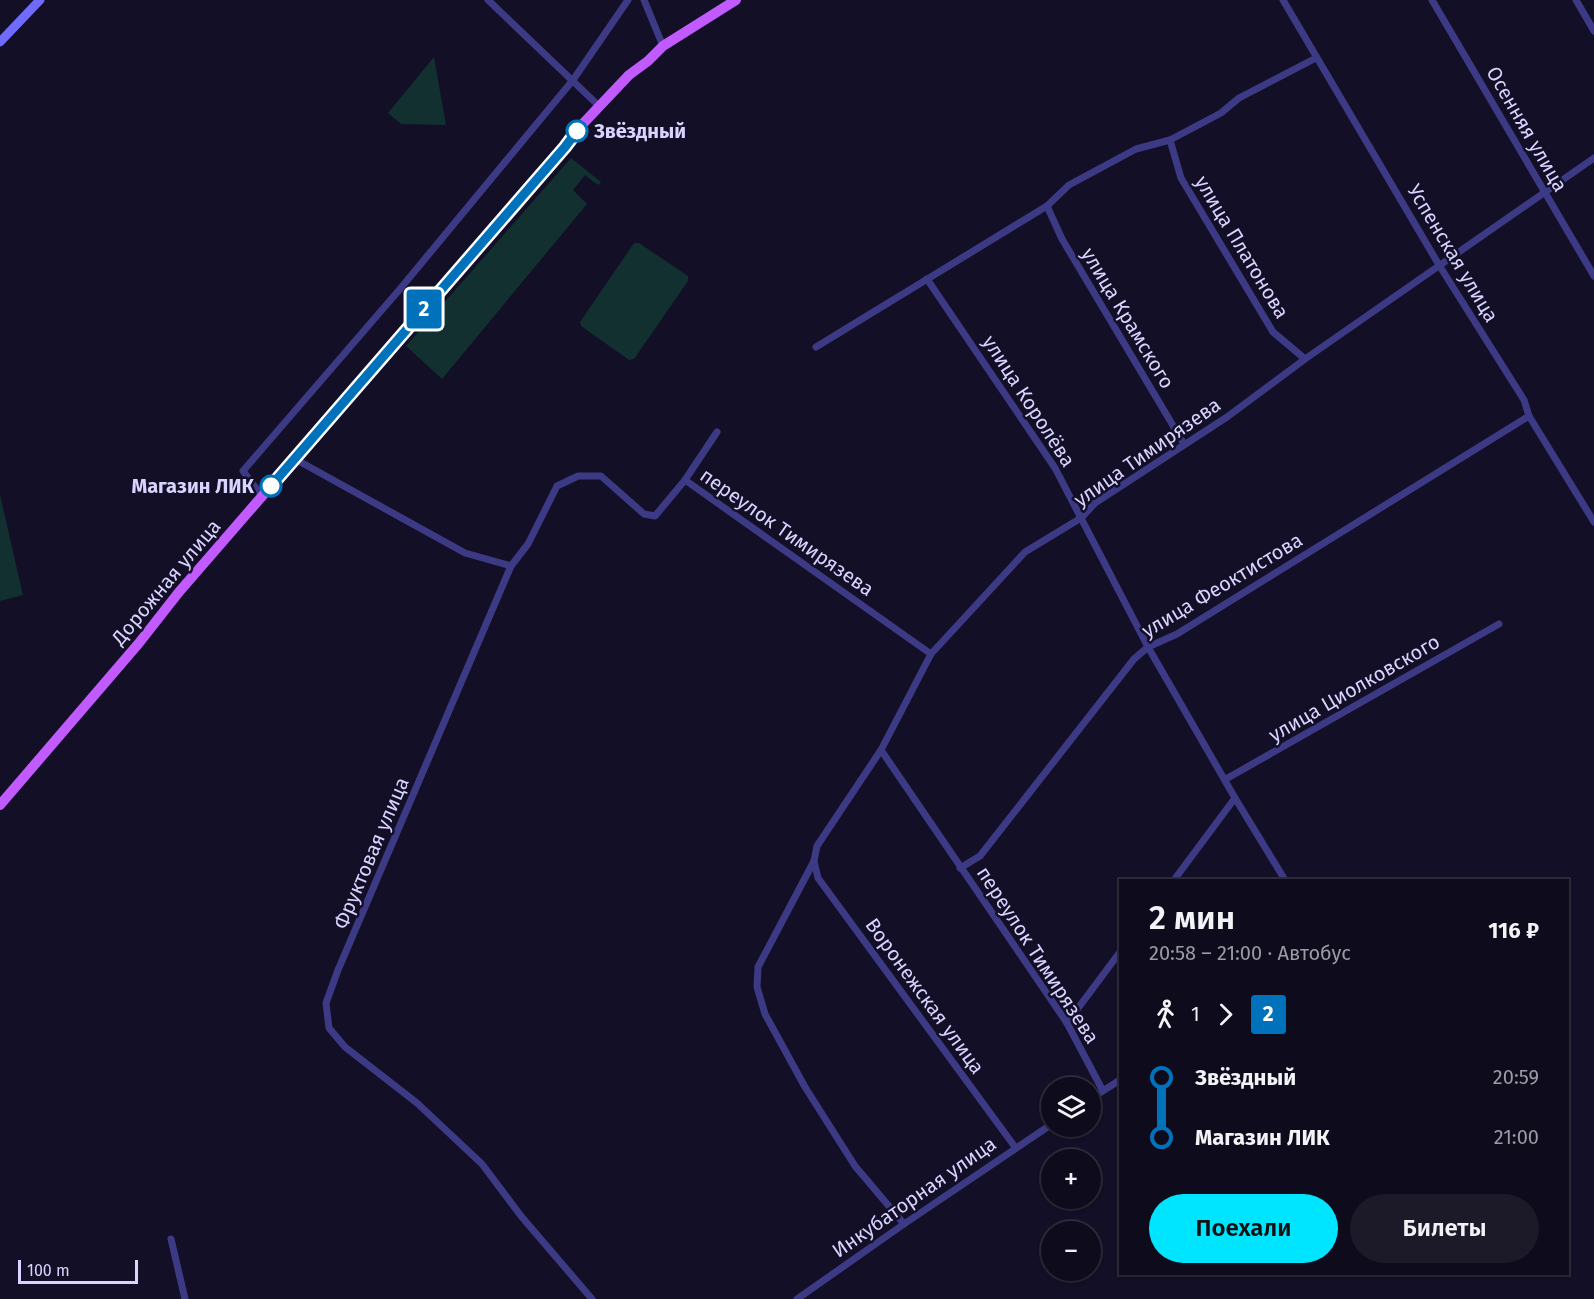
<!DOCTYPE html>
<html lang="ru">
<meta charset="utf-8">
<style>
:root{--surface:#0e0b1c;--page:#1c1929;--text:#f1f3f6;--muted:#9b9ba3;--line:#2e2b3b;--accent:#00e5ff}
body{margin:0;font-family:"Fira Sans",sans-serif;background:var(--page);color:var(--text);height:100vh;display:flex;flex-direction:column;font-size:22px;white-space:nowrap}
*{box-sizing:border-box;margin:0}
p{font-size:20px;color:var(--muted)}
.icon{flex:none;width:33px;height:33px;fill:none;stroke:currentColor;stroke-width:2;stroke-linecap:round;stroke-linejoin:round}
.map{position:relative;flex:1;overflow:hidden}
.sheet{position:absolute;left:1119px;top:879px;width:450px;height:396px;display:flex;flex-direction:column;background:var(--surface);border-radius:0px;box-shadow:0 2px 4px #0004,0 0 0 2px var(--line)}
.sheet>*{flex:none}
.badge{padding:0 12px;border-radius:4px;font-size:21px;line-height:39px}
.tools{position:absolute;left:1041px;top:1077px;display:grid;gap:12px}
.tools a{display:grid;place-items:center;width:60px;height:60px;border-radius:50%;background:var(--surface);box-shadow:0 2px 4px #0004,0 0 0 2px var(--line);font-size:30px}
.scale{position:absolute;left:18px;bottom:15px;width:120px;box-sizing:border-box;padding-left:6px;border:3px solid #d9d4ff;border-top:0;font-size:16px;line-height:21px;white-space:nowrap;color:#d9d4ff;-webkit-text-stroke:4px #130f26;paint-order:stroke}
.map>.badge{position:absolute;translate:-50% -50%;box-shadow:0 0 0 3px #fff}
.legs{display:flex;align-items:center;gap:9px;height:66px;padding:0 30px;font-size:20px}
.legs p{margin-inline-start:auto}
.overview{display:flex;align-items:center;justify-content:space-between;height:102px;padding:0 30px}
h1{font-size:33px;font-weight:600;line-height:45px}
.button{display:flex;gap:12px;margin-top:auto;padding:12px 30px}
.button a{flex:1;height:69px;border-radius:36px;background:var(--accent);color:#111;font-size:24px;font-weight:600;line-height:69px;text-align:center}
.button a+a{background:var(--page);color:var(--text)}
ul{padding:0 30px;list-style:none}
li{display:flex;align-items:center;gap:21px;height:60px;font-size:22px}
li i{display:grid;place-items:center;width:9px;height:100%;margin:0 8px;background:currentColor}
li i::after{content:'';width:15px;height:15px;margin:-8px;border:4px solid;border-radius:50%;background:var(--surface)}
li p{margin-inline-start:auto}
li:first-child i{background:linear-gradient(#0000 50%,currentColor 0)}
li:last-child i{background:linear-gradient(currentColor 50%,#0000 0)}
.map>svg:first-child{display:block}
</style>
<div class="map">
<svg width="1594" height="1299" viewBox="0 0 1594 1299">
<rect width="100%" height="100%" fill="#130f26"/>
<g fill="#12302f">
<path d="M434,57L446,125L401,124L388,113Z"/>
<path d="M571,158L601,182L598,185L585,175L573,190L587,204L442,379L406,346Z"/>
<path d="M634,243H639L688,276V281L634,359L629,360L581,326L580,322Z"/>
<path d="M0,495L23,595L0,601Z"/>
</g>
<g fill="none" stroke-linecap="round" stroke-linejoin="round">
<g stroke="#3d3a85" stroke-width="7">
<path d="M488,0L599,106"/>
<path d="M644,0L663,46"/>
<path d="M1283,0L1439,265L1524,400L1529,416L1594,522"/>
<path d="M1432,0L1594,276"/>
<path d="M1576,0L1594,31"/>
<path d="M1170,140L1181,178L1273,332L1305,359"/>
<path d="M1047,206L1062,239L1184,444"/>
<path d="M927,279L1055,468L1148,647L1235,798L1285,880"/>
<path d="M816,347L1047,206L1069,185L1136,149L1170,140L1221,113L1239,98L1316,58"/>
<path d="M295,459L465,553L511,566"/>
<path d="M685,480L717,432"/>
<path d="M262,496L243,471L400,289L573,80L628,0"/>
<path d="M881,750L1067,1023L1103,1091"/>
<path d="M1226,779L1499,624"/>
<path d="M814,861L818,878L1015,1147"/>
<path d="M960,868L980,856L1134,659L1148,647L1177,634L1529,416"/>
<path d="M1174,880L1235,798"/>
<path d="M1067,1023L1120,952"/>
<path d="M1090,1099L1120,1080"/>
<path d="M904,1224L855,1166L805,1087L765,1014L757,987L758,967L814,861L817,846L881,750L931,654L1025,552L1081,518L1095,503L1227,417L1305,359L1594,158"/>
<path d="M171,1239L185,1299"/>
<path d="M592,1299L521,1216L482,1164L417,1103L345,1047L329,1028L326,1003L338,970L511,566L528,544L557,486L578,476H601L644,514L655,516L685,480L931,654"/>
<path d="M797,1299L904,1224L1052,1124"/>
</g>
<path stroke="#6f6bff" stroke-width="9" d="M0,42L40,0"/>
<path stroke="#c25bff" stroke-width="10" d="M0,805L139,643L179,592L565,147L577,130L629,75L648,61L663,46L736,0"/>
</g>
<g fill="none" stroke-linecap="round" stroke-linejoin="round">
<g stroke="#fff" stroke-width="14">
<path id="line-1" d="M271,486L565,147L577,131"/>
</g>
<use href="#line-1" stroke="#0072bc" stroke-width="9"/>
</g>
<g fill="#fff" stroke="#0072bc" stroke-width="3">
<circle cx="577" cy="131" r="10"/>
<circle cx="271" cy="486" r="10"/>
</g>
<g text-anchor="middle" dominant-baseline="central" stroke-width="5" stroke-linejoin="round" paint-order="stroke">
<g font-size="20" fill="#d9d4ff" stroke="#130f26">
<text transform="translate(1527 129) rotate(60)">Осенняя улица</text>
<text transform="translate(1242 247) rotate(59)">улица Платонова</text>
<text transform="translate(1453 253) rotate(59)">Успенская улица</text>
<text transform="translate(1128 318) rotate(59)">улица Крамского</text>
<text transform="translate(1029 401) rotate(57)">улица Королёва</text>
<text transform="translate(1147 452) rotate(-35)">улица Тимирязева</text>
<text transform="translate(787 532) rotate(35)">переулок Тимирязева</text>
<text transform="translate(166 582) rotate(-50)">Дорожная улица</text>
<text transform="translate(1222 585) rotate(-31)">улица Феоктистова</text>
<text transform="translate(1354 688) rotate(-30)">улица Циолковского</text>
<text transform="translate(371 853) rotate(-67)">Фруктовая улица</text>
<text transform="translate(1038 955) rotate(57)">переулок Тимирязева</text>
<text transform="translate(925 996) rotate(54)">Воронежская улица</text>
<text transform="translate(914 1197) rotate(-35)">Инкубаторная улица</text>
</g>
<g font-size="20" font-weight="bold" fill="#d9d4ff" stroke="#130f26" text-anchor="start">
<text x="594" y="131">Звёздный</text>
<text x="254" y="486" text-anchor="end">Магазин ЛИК</text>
</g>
</g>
</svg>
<div class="tools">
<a><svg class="icon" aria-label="layers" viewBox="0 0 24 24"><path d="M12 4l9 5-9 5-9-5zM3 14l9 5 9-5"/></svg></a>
<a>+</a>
<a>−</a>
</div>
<div class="scale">100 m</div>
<b class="badge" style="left:424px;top:309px;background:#0072bc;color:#fff">2</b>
<section class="sheet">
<div class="overview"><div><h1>2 мин</h1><p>20:58 – 21:00 · Автобус</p></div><b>116 ₽</b></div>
<div class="legs"><svg class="icon" aria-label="walk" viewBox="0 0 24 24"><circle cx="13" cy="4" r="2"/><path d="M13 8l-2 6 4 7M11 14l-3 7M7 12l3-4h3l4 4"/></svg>1<svg class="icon" aria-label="forward" viewBox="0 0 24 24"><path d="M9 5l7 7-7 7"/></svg><b class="badge" style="background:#0072bc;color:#fff">2</b></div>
<ul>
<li><i style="color:#0072bc"></i><b>Звёздный</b><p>20:59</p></li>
<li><i style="color:#0072bc"></i><b>Магазин ЛИК</b><p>21:00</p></li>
</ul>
<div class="button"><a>Поехали</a><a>Билеты</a></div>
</section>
</div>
